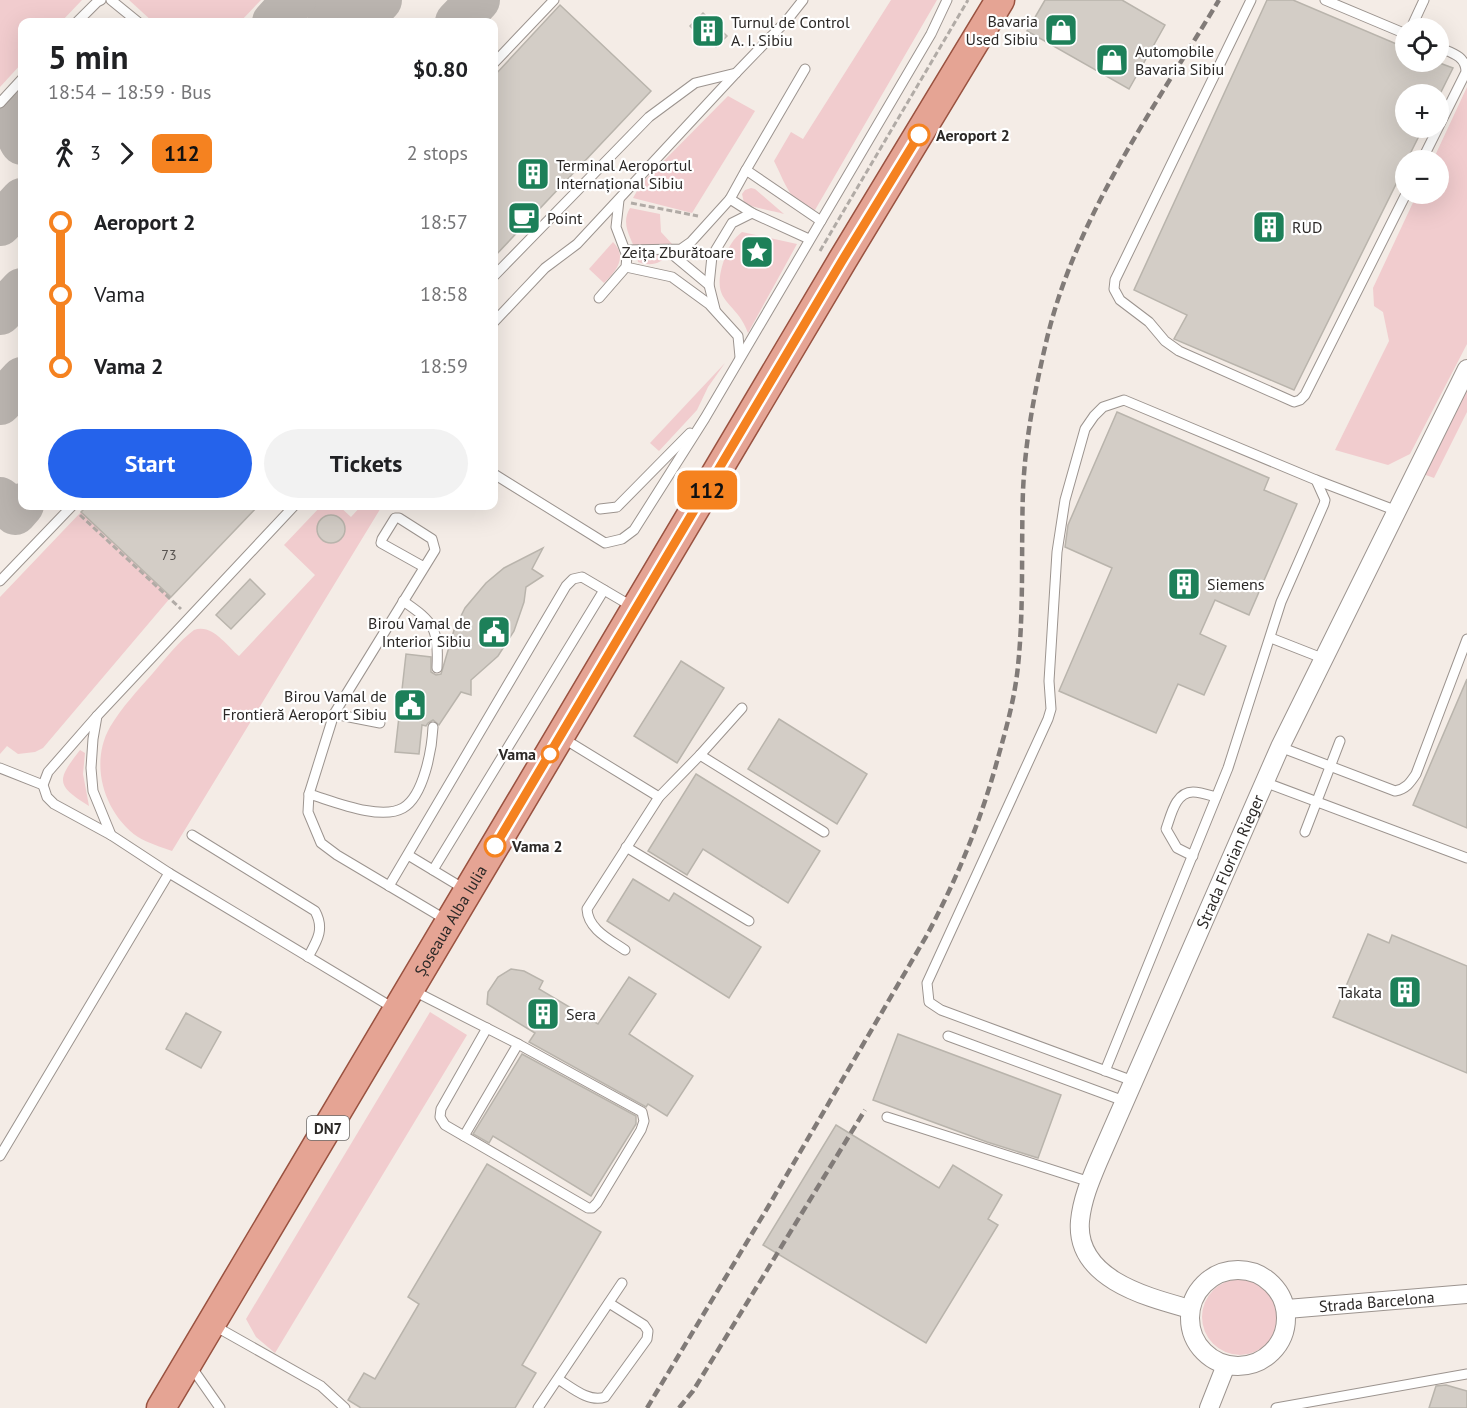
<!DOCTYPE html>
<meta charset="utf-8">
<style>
:root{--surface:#fff;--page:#f2f2f2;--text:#202124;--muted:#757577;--accent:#2563eb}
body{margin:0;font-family:"PT Sans",sans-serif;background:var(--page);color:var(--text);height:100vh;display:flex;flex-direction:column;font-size:22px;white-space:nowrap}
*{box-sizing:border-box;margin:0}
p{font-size:20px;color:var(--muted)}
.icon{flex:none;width:33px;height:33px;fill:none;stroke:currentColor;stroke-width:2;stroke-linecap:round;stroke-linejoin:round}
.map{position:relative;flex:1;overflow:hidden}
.sheet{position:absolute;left:18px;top:18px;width:480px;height:492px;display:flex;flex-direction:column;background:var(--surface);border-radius:12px;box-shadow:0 6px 24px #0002}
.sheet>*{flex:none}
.badge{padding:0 12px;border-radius:9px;font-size:21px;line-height:39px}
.buttons{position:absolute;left:1395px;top:18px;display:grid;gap:12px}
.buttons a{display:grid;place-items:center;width:54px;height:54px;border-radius:50%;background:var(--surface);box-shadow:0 6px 24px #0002;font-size:30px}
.map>.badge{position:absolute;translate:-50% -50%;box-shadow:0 0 0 3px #fff}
.legs{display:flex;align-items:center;gap:9px;height:66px;padding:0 30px;font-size:20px}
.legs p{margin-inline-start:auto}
.head{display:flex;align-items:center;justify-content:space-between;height:102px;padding:0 30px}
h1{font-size:33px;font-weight:800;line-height:45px}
.action{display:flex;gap:12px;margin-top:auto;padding:12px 30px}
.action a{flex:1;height:69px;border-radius:36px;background:var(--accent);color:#fff;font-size:24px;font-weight:800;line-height:69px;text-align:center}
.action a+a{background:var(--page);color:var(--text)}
ul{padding:0 30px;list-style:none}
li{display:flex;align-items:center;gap:21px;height:72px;font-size:22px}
li i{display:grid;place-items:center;width:9px;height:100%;margin:0 8px;background:currentColor}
li i::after{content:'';width:15px;height:15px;margin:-8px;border:4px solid;border-radius:50%;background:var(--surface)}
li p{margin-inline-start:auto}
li:first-child i{background:linear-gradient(#0000 50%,currentColor 0)}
li:last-child i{background:linear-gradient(currentColor 50%,#0000 0)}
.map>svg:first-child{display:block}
</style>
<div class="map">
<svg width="1467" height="1408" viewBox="0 0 1467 1408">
<rect width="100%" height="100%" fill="#f4ece6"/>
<g fill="#f1ccce">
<path d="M0,0H82L61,22H22V63L0,87Z"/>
<path d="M129,0H261L240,22H153Z"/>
<path d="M891,0H937L815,210C791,207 784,180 774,161L791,132L803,139Z"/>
<path d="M1467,87V344L1410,454L1388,465L1335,450L1389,341L1383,312L1374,306L1373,288L1417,194H1438V160H1433Z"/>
<path d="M728,96L755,111L692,213L633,198L641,184Z"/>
<path d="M751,188L755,189L784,214C775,211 750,207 744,203L742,194L745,190Z"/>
<path d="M630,208L660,214L661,232L673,245C667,261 655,268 638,262C637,243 618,228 630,208Z"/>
<path d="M742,232L797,244L748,333C736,299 709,305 724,260C728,248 732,240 742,232Z"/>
<path d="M613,242C628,257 616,271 604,283L589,269Z"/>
<path d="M725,363L708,387L697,410L659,451L650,443Z"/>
<path d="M1467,385V412L1434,478L1423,474Z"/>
<path d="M321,506H339L351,517L361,506H382L172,851C161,847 148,843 138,837C104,813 89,764 110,727C122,707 138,690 153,673C166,658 179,641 194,630C212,623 227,646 239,656L315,575L284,545Z"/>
<path d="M81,512L171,597L43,748L35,752L18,754L7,746L0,754V597Z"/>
<path d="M80,750L85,753L83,774L89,806C56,785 56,781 80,750Z"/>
<path d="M430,1012L467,1035L275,1353L256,1337L246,1319Z"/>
<circle cx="1240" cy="1317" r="38"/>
</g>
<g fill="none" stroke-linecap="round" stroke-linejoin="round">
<g stroke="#bab4af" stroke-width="44">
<path d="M321,0L346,22"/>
<path d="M274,22L294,0"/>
<path d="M359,22L380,0"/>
<path d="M457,22L478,0"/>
<path d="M22,107C14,119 15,131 22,143"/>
<path d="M0,224L22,200"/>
<path d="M0,313L22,290"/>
<path d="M0,403L22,379"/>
<path d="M0,499L15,513L22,505"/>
</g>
</g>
<g fill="#d3cdc6" stroke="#b9b4ac" stroke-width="1.5">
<path d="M1045,0H1122L1165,25L1129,89L1027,31Z"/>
<path d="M1267,0H1293L1406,48V62H1437L1453,68L1440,94H1406V128H1423L1407,160H1406V164L1294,390L1174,339L1187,315L1134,290Z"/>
<path d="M560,5L651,91L494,257V76Z"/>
<path d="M703,13L727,36L716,47L711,41L708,44L690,26Z"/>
<path d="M1117,412L1269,478L1264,490L1297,504L1249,615L1215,600L1200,634L1226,646L1204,695L1178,684L1156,733L1059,691L1112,568L1065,547L1068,525Z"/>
<path d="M87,506H258L171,597L81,512Z"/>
<circle cx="331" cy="529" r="14"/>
<path d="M543,548L532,569L543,576L526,587L524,602L514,631L498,656L471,680V695L461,692L439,725L433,720L428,723L426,726L422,725L419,754L395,752L406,654L431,657V672L436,675L441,674L454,630L465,608L486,583L504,568Z"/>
<path d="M250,579L265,594L231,629L216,615Z"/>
<path d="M681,661L724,688L677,763L634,736Z"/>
<path d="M1467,679V828L1413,805Z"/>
<path d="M779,719L867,774L837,824L748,769Z"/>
<path d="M696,774L820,851L788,903L703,849L687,875L648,851Z"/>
<path d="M633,879L669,901L674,893L761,947L729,998L607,921Z"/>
<path d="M1368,934L1389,943L1392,935L1467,966V1073L1333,1017Z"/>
<path d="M511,969L524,971L543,981L539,989L598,1024L629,977L656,994L629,1034L693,1076L667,1116L648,1104L646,1107L529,1042L535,1033L487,1004L488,992L498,977Z"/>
<path d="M186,1013L221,1032L201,1068L166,1049Z"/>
<path d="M898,1034L1061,1095L1038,1158L987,1142L873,1100Z"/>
<path d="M522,1054L636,1116V1124L591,1196L493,1136L489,1143L473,1134Z"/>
<path d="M836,1125L939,1188L953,1165L1002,1195L988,1219L998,1225L926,1343L763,1245Z"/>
<path d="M487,1164L601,1232L522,1365L536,1373L515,1408H361L348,1400L364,1373L375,1379L419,1304L408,1297Z"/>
<path d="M1446,1385L1467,1391V1408H1429L1436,1386Z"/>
</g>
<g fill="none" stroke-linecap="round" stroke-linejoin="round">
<g stroke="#9c948f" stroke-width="11">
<g id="service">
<path d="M111,0L138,22"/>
<path d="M1251,0L1115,280L1114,289L1120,300L1149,322L1165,341L1179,351L1294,402L1300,400L1305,395L1406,194"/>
<path d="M1325,0L1406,34"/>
<path d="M77,22L97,2L101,0"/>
<path d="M1411,28L1424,0"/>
<path d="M494,63L554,0"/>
<path d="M0,103L22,79"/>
<path d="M1422,160L1466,72C1466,56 1452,53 1438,47"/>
<path d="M746,170L805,69"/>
<path d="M809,239L752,213L730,199L746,170L821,221"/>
<path d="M625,250L681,249L691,242L730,199"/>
<path d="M667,250L709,285"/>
<path d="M626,267L672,277L709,304L738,336L740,357"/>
<path d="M494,276L649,117L695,83L736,73L788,19L803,0"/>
<path d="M599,298L626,267L627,256L616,227L619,200"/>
<path d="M715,309L709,285L712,256L732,223L752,213"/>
<path d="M494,322L545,268L577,244L736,73"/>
<path d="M494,474L605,543L622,539L634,530L705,418L931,34L947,0"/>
<path d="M294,506L97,716L93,739L91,768L93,791L111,835L169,873L395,1009"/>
<path d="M600,509L617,507L690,433"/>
<path d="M424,567L381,543L382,539L395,518H399L432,539L435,550L334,714L309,794L308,812L321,843L337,855L448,921"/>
<path d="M0,581L72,506"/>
<path d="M403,601C434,622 439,629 437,668"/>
<path d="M1271,638L1322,658"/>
<path d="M334,714L380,723"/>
<path d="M97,716L48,772L43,785L47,797L54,804L111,835"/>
<path d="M561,737L659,797"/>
<path d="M1280,747L1395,791C1406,789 1410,783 1416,774L1467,639"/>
<path d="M700,755L824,832"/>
<path d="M0,768L43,785"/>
<path d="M1264,782L1467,858"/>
<path d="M309,794C333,801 380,821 403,808C424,796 432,748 433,727"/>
<path d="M1305,832L1340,741"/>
<path d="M192,835L315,911C325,929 317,941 308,957"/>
<path d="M626,847L749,921"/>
<path d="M408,855L466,890"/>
<path d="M1193,856L1177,848L1166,829C1171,816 1175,792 1193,792C1200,792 1209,795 1216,797"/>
<path d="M433,870L604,590"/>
<path d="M389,886L566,586L573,579L582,577L633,607"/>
<path d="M625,950C609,939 588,929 587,909L659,797L700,755L742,708"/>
<path d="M412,990L518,1044L464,1136"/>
<path d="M487,1028L441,1109L440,1117L445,1125L588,1208H592L597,1203L641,1130L644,1121L642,1112L518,1044"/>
<path d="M948,1036L1124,1101"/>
<path d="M1105,1071L1228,768L1281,602L1324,504L1325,500L1316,480"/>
<path d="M1133,1081L941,1010L929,1002L927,983L1048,719L1051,709L1049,681L1057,552L1065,500L1085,429L1094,416L1103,407L1124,400L1316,480L1397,511"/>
<path d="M887,1117L1090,1182"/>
<path d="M0,1156L169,873"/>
<path d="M213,1325L321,1386L345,1408"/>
<path d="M190,1365L220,1408"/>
<path d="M558,1379C571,1387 589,1403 605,1397L647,1339L648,1331L644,1325L609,1303"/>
<path d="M538,1408L622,1283"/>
<path d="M1276,1408L1467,1374"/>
</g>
</g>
<g stroke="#9c948f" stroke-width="20">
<g id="minor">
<circle cx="1238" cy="1318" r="48"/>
<path id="s1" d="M1190,1309C1147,1297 1075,1279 1080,1221C1082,1200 1090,1181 1098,1162L1280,747L1467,369"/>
<path id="s2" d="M1287,1309L1467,1294"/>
<path d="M1209,1408L1226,1365"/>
</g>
</g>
<g stroke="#995240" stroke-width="31">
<g id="primary">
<path id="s3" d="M161,1408L842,261L1000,0"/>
</g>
</g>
<g stroke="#b1aba6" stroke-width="3" stroke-dasharray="6 3" stroke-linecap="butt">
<path d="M631,203L698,216"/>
<path d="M820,251L968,0"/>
<path d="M80,515L181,609"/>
</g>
<use href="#service" stroke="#fff" stroke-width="9"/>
<use href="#minor" stroke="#fff" stroke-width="18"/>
<use href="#primary" stroke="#e5a494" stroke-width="28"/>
<g stroke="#817b78" stroke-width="4.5" stroke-dasharray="9 4.5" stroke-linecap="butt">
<path d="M647,1408L768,1207L927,935C958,877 982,818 999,754C1007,726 1015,696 1018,666C1024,608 1021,549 1023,491C1025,443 1034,394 1045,347C1073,220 1153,110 1219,0"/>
<path d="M679,1408L693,1391L865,1110"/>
</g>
</g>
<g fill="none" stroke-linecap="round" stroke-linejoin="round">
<g stroke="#fff" stroke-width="14">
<path id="line-1" d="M495,846L842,261L919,135"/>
</g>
<use href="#line-1" stroke="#f58220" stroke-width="9"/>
</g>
<defs>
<g id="shop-square" transform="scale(1.725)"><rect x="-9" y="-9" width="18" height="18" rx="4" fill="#1d8059" stroke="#fff"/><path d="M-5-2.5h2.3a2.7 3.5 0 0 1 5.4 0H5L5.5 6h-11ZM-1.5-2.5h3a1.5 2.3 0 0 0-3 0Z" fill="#fff"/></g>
<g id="building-square" transform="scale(1.725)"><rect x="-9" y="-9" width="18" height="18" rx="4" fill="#1d8059" stroke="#fff"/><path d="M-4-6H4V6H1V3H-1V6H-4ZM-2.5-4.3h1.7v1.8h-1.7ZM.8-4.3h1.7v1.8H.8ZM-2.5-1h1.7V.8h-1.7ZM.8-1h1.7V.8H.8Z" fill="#fff"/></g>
<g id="cafe-square" transform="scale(1.725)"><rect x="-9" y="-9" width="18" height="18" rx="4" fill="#1d8059" stroke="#fff"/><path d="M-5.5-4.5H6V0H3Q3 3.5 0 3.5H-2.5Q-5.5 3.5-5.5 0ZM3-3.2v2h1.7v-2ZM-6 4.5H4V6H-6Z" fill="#fff"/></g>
<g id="sight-square" transform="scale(1.725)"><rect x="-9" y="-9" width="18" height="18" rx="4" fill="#1d8059" stroke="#fff"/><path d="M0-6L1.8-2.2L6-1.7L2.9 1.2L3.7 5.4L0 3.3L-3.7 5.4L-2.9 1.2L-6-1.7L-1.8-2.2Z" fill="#fff"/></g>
<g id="civic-square" transform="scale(1.725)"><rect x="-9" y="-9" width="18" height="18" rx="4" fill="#1d8059" stroke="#fff"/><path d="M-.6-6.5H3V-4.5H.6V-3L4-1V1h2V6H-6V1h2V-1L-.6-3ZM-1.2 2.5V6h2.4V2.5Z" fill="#fff"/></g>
</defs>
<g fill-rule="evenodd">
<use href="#shop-square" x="1061" y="30"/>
<use href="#building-square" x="708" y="31"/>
<use href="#shop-square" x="1112" y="60"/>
<use href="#building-square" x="533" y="174"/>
<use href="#cafe-square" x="524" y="218"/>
<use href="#building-square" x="1269" y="227"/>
<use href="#sight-square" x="757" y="252"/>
<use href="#building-square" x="1184" y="584"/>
<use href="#civic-square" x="494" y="632"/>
<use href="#civic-square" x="410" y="705"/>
<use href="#building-square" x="1405" y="992"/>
<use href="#building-square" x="543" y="1014"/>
</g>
<g fill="#fff" stroke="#f58220" stroke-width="3">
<circle cx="919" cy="135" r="10"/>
<circle cx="550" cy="754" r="8"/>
<circle cx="495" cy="846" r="10"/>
</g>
<g text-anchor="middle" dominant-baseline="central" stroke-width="4.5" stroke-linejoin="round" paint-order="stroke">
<g font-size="14" fill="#56524f">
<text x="169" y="555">73</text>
</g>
<rect fill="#fff" stroke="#6b6968" stroke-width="1.5" x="307" y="1116" width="42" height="24" rx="4.5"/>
<g font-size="15" font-weight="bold" fill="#2c2927">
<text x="328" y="1128">DN7</text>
</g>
<g font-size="16" fill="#2c2927" stroke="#fff" text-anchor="start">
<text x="1038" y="21" text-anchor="end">Bavaria<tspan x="1038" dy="18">Used Sibiu</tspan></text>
<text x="731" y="22">Turnul de Control<tspan x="731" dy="18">A. I. Sibiu</tspan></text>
<text x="1135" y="51">Automobile<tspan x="1135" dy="18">Bavaria Sibiu</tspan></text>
<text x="556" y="165">Terminal Aeroportul<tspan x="556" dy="18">Internațional Sibiu</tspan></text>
<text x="547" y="218">Point</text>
<text x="1292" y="227">RUD</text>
<text x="734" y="252" text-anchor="end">Zeița Zburătoare</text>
<text x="1207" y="584">Siemens</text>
<text x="471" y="623" text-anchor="end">Birou Vamal de<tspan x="471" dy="18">Interior Sibiu</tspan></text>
<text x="387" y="696" text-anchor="end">Birou Vamal de<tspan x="387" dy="18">Frontieră Aeroport Sibiu</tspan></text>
<text x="1382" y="992" text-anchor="end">Takata</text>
<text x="566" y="1014">Sera</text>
</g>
<g font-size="16" font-weight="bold" fill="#2c2927" stroke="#fff" text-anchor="start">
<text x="936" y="135">Aeroport 2</text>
<text x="536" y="754" text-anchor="end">Vama</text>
<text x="512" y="846">Vama 2</text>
</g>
<g font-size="16" fill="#2c2927" stroke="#fff">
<text stroke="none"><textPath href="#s1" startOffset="544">Strada Florian Rieger</textPath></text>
<text stroke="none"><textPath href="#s3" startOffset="567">Șoseaua Alba Iulia</textPath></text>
<text stroke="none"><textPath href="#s2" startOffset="90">Strada Barcelona</textPath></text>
</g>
</g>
</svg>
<div class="buttons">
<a><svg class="icon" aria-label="locate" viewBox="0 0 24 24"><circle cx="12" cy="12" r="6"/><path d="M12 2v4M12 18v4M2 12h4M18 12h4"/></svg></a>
<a>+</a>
<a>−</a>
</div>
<b class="badge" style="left:707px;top:490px;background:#f58220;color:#111">112</b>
<section class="sheet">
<div class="head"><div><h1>5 min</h1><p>18:54 – 18:59 · Bus</p></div><b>$0.80</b></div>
<div class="legs"><svg class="icon" aria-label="walk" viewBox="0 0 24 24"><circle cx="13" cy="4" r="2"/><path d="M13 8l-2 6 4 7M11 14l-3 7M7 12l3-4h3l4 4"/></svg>3<svg class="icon" aria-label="forward" viewBox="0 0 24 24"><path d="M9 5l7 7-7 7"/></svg><b class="badge" style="background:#f58220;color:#111">112</b><p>2 stops</p></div>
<ul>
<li><i style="color:#f58220"></i><b>Aeroport 2</b><p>18:57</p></li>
<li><i style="color:#f58220"></i><span>Vama</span><p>18:58</p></li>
<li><i style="color:#f58220"></i><b>Vama 2</b><p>18:59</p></li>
</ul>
<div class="action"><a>Start</a><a>Tickets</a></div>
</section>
</div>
